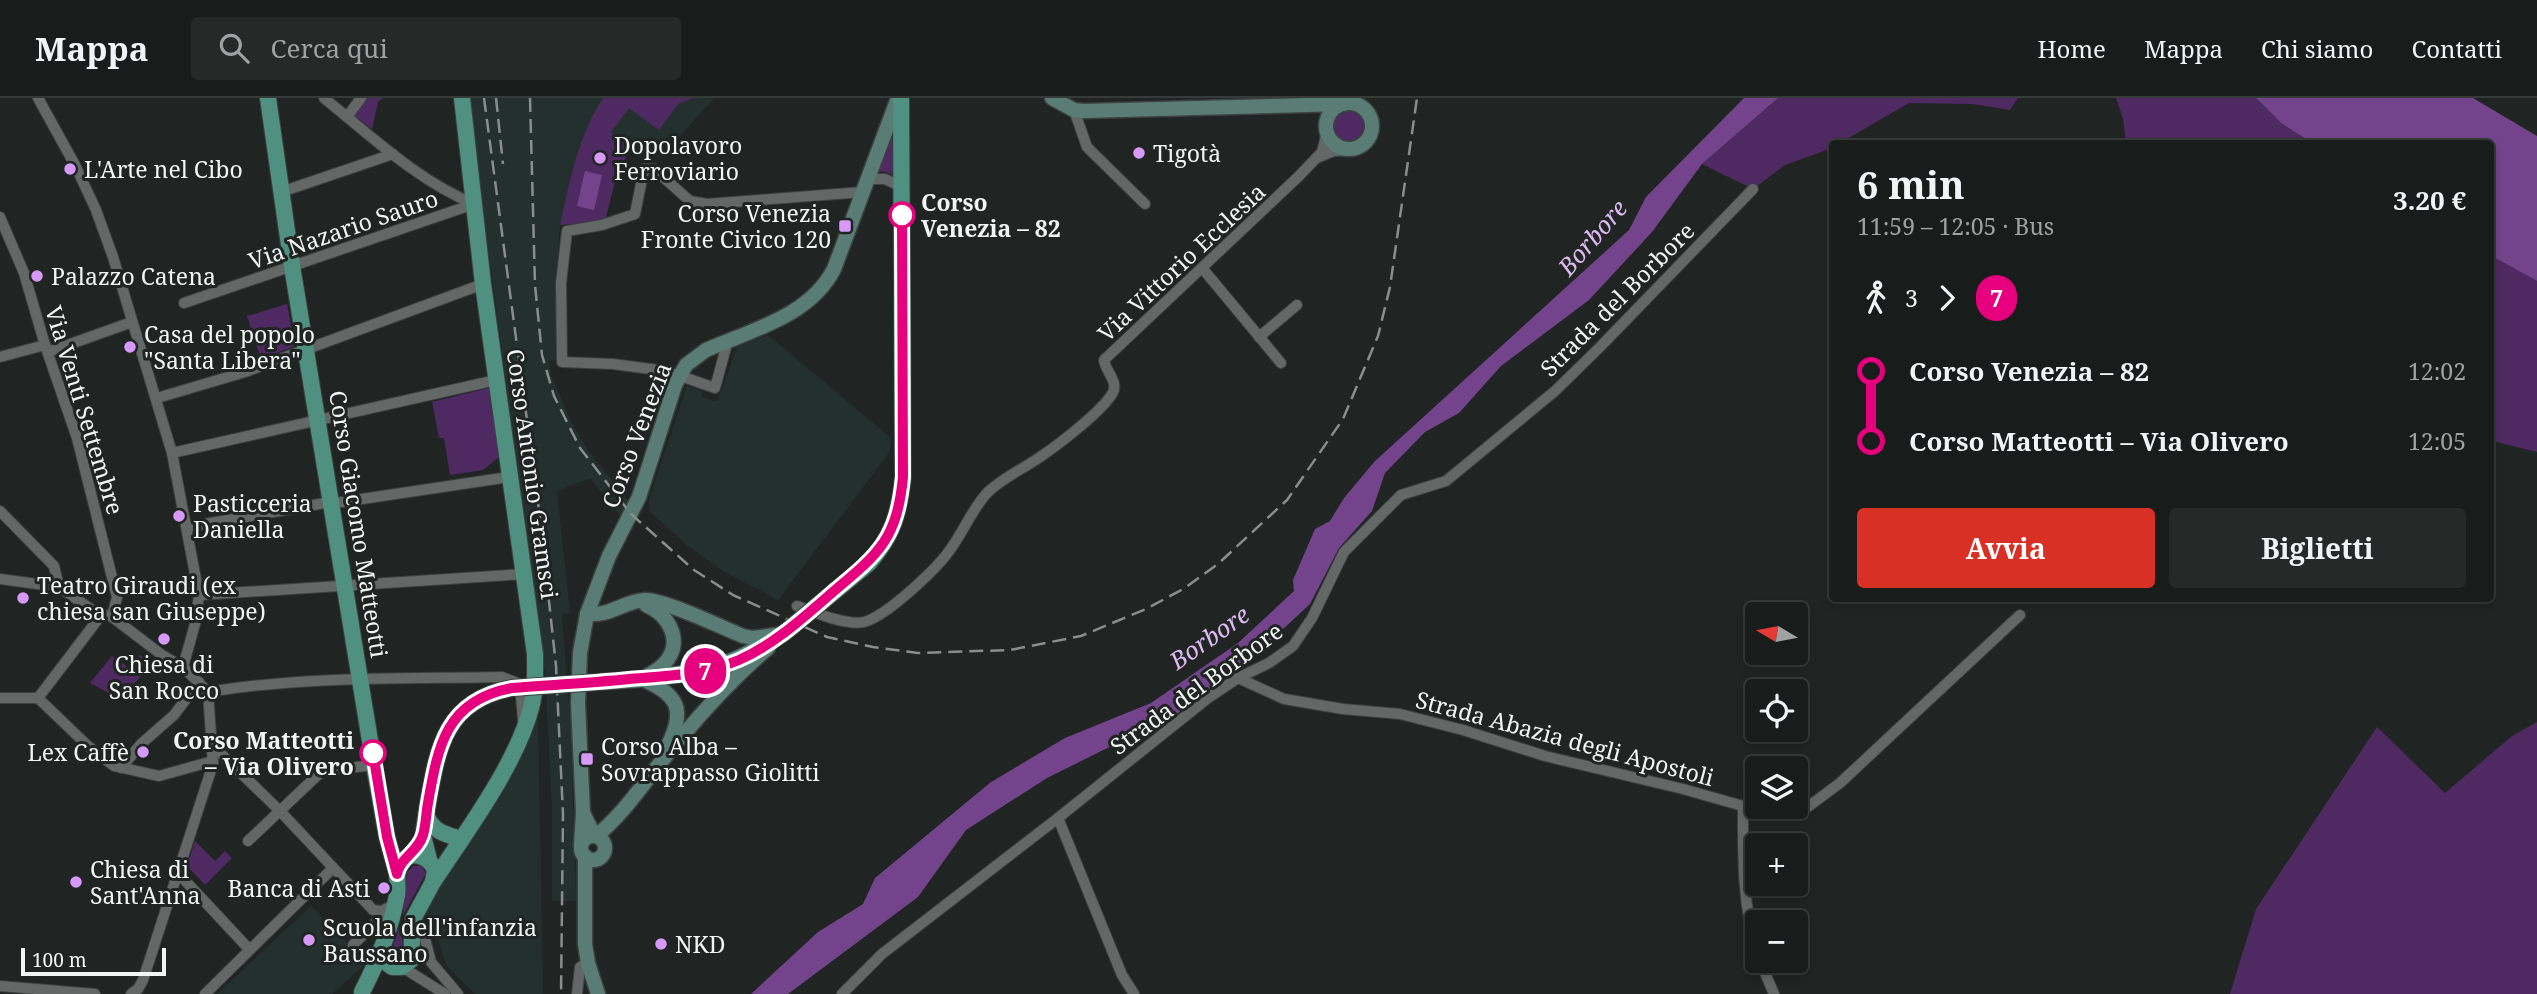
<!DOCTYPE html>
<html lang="it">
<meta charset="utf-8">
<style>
:root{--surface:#181c1a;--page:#252927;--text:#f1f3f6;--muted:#9fa1a2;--line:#363a39;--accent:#d93025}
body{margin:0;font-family:"Noto Serif",serif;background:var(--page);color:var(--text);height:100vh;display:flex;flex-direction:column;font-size:26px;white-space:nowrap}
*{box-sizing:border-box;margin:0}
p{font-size:23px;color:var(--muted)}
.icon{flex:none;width:38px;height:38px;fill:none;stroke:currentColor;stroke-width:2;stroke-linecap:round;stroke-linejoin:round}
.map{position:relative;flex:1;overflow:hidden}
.drawer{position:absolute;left:1829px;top:42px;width:665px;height:462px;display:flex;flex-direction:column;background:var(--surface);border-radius:7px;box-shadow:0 4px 10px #0003,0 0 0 2px var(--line)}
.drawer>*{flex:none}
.badge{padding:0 14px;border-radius:23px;font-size:24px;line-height:46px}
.needle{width:46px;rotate:280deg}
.fabs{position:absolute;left:1745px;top:504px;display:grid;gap:14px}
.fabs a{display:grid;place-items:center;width:63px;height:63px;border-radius:7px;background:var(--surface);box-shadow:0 4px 10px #0003,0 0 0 2px var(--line);font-size:35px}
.scale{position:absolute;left:21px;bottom:18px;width:145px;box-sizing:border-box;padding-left:7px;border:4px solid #f1f5f4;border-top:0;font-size:19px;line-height:24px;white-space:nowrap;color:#f1f5f4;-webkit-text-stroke:5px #202523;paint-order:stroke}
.map>.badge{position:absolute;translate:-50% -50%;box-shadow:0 0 0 4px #fff}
.legs{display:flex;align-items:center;gap:10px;height:77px;padding:0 28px;font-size:23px}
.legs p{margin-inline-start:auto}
.overview{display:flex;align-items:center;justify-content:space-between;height:119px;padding:0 28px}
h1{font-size:38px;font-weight:700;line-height:52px}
.cta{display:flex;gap:14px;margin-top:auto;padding:14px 28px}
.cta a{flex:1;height:80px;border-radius:7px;background:var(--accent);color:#fff;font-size:28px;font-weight:700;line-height:80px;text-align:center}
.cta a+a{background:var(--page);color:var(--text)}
ul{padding:0 28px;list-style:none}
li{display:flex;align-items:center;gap:24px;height:70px;font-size:26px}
li i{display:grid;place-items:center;width:10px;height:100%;margin:0 9px;background:currentColor}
li i::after{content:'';width:18px;height:18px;margin:-9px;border:5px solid;border-radius:50%;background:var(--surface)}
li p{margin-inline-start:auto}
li:first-child i{background:linear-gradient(#0000 50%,currentColor 0)}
li:last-child i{background:linear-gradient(currentColor 50%,#0000 0)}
header{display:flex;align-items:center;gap:42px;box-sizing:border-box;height:98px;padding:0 35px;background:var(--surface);border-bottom:2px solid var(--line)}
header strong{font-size:33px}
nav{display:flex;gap:38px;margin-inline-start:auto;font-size:24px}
.search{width:490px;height:63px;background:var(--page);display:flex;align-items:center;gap:18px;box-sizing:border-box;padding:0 24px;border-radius:7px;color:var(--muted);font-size:26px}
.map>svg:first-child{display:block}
</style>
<header>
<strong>Mappa</strong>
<div class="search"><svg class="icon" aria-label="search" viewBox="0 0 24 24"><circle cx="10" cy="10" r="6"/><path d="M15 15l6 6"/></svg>Cerca qui</div>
<nav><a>Home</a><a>Mappa</a><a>Chi siamo</a><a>Contatti</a></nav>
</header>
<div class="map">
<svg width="2537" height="896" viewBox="0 0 2537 896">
<rect width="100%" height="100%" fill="#202523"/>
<g fill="#24302d">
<path d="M468,0H714L664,56L647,63L630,50L615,83L605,123L560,127L555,196L558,262L549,263L551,277L572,326L590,355L630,405L623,419L612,409L591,380L557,393L570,515L562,516L571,632L576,803H552V710L545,575Z"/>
<path d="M768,237L892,341L889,355L778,502L723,473L687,447L649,413V402L687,288L703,293L702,299L717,304L737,249Z"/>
<path d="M538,618L543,896H475L446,867L435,831L420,820L495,705Z"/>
<path d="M311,808L367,865L332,896H217Z"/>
</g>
<g fill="#4f2962">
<path d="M366,0H383L378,4L372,31L354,17Z"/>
<path d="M603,0H693L678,6L659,32L629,10L611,34L630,49L615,83L605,123L560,127C570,82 578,39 603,0Z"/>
<path d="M1778,0H2018L2010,12L1973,6L1909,5L1840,45L1832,46V50L1785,67L1753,91L1702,66Z"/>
<path d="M2116,0H2256L2281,25L2312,45H2126L2123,21Z"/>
<circle cx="1350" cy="29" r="16"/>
<path d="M893,36L895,38V78L886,74L876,73Z"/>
<path d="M2490,157L2537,183V354L2497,344L2490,339Z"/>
<path d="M287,206L295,248L261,261L247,218Z"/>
<path d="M489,290L499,359L483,372L450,377L444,340H439L432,304Z"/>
<path d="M140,557L152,566L120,601L90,585L112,558L129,570Z"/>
<path d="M2537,624V896H2230L2256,811L2377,629L2445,695L2512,638Z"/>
<path d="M195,743L215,763L225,753L232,760L205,787L187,768Z"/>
<path d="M413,768H421L426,775L403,818L407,774Z"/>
<path d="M401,824L403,853L397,859L391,854Z"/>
</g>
<g fill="#73448b">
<path d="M1744,0H1778L1702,66L1652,134L1589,202L1501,268L1459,315L1425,334L1385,375L1372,413L1339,450L1310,506L1267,546L1178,615L1047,680L966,732L918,799L788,896H751L818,834L863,806L875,780L991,684L1065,640L1151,605L1238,545L1294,493L1293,482L1315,431L1330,423L1344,400L1375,363L1629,132L1646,99Z"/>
<path d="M2256,0H2473L2537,38V183L2490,157V46L2312,45L2281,25Z"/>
<path d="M585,73L602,77L594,112L577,108Z"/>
</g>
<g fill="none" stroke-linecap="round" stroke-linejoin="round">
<g stroke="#3d4140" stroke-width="12">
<g id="street">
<path d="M38,0L75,67L96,112L113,159L172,355L199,497L195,526L183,569"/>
<path d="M324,0C371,38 418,83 474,106"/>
<path d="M1074,12L1087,49L1145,106"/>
<path d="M347,19L361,0"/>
<path d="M1317,60L1334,53L1347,52"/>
<path d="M868,81H885L902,89"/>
<path d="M281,94L393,56"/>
<path d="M0,119L24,175L45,247L77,340L117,499L112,519"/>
<path d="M1203,171L1281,265"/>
<path d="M184,205L474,106"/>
<path d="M1259,239L1297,207"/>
<path d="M728,242L715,290L666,273L613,266L562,264L561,185L567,133L602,127L635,116L644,71H654L690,103L707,106L863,94"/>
<path d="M48,254L132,224"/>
<path d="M0,259L45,247"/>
<path d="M157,300L245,274L483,186"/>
<path d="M172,355L496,282"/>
<path d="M0,413L54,468L59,489"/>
<path d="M188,429L325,405L342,404L509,379"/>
<path d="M0,481L59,489L95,514L112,519L162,557L183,569L208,594L213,666L143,882L138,891L131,896"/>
<path d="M199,497L525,476"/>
<path d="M797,508C814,514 846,528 864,524C887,518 939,469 952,449C964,432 973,410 987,395C1002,380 1023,371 1040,359C1058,347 1101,314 1112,296C1120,285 1105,273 1104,262L1298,79L1322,54L1327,34"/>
<path d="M1238,580L1284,601L1343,611L1400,616L1463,632L1545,658L1683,691L1743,708L1801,714L1840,685L2020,517"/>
<path d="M208,594C305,578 405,581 502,579L520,586L523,622"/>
<path d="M0,600H38"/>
<path d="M38,600L88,648L114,668L159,678L213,663"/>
<path d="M38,600L102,516"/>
<path d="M214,649L279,712L373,812L382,813L396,805"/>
<path d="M121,670L141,646L174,617L199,584"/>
<path d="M1743,708C1743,758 1742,805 1757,853"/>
<path d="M1058,720L1122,877L1134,896"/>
<path d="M248,743L322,673L374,667"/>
<path d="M178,775L249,851"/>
<path d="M386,811L376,824L390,831"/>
<path d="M412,831L424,837L431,864L458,896"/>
<path d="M353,847L376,824"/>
<path d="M1760,863L1774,896"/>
<path d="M402,869L445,896"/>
<path d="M0,888L95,896"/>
<path d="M205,896L333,770"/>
<path d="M577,896L580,869L588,865"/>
<path d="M842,896L882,856L1058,720L1208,600L1238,580L1269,565L1293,548L1312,520L1344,454L1401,397L1446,383L1555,293L1600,249L1753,91"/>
</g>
</g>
<g stroke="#3d4140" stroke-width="17">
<g id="secondary">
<path d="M1052,0L1074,12L1084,13L1344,6"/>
<circle cx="1349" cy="28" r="23"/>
<path d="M587,516C609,519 624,503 645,502C663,501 723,530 743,538L753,540L782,536"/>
<path d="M642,581C650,576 659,572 665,565C684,543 669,517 646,507"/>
<path d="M642,581C679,597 686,612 667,649"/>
<path d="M583,715L578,605L580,555L587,516L609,458L639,399L675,287L686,267L706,252C752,232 810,218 834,171L898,0"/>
<circle cx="593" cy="750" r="12"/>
<path d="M596,738C621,718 638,693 657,669C691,626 726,586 768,550"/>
<path d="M581,747L583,715L594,737"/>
<path d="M585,758V846L588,865L598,896"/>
</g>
</g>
<g stroke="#3d4140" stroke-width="18">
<g id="primary">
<path d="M268,0L292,168L374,667L387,739L397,776"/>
<path d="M869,465C893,437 899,416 903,379L901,0"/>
<path d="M642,581C705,574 730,570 784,535"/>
<path d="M427,711L423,738L429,762"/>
<path d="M426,717C433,734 445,736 461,741"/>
<path d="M433,784C466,734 516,667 531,610C536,592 535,574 535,556L483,186L462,0"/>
<path d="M362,894C378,863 391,831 397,797C399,787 394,774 401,765C411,751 429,758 435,772L433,784L413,821L411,862L402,869H392L383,862L381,851"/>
</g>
</g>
<use href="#street" stroke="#636867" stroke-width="10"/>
<use href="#secondary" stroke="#597c74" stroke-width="14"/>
<use href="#primary" stroke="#4f9081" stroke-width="16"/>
<g stroke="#898e8c" stroke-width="2.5" stroke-dasharray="14 7" stroke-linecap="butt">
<path d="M484,0L540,420L556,568L563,716L561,896"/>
<path d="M496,0L503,66"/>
<path d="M530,0L535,187L542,257L554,298L580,350L631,416L694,472L733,497L827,539L873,549L918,555L1010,552L1081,538L1146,511L1185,490L1219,465L1287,402L1343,321L1378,238L1390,189L1417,0"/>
</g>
<g stroke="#3d4140" stroke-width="18" stroke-linecap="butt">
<g id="primary-bridge">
<path d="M784,535L869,465"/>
<path d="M427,711C437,653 443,603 512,590L642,581"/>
</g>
</g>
<use href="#primary-bridge" stroke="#4f9081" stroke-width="16"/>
</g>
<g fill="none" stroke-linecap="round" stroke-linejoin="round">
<g stroke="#fff" stroke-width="16">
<path id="line-1" d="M373,655L387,739L397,776C400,760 418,754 423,737C426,727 426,716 428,705C438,648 446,602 512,590C551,587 590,585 629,581C667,578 704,577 739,562C775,546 804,519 834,493C880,455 897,440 903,379L902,117"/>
</g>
<use href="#line-1" stroke="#e6007e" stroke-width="10"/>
</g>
<g fill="#d89af8" stroke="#202523" stroke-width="2.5">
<circle cx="1139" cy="55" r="7"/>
<circle cx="600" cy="60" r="7"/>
<circle cx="70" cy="71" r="7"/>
<rect x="838" y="121" width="14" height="14" rx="3.5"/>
<circle cx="37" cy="178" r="7"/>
<circle cx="130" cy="249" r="7"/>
<circle cx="179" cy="418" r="7"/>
<circle cx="23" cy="500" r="7"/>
<circle cx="164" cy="541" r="7"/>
<circle cx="143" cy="654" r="7"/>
<rect x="580" y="654" width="14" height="14" rx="3.5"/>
<circle cx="76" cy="784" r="7"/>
<circle cx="384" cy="790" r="7"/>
<circle cx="309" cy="842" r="7"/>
<circle cx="661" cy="846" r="7"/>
</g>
<g fill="#fff" stroke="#e6007e" stroke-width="3.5">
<circle cx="902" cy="117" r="12"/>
<circle cx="373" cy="655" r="12"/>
</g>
<g text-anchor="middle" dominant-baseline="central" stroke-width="6" stroke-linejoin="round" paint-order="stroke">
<g font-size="23" fill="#f1f5f4" stroke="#202523" text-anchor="start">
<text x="614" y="47">Dopolavoro<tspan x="614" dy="26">Ferroviario</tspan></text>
<text x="1153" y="55">Tigotà</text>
<text x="84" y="71">L'Arte nel Cibo</text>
<text x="831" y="115" text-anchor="end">Corso Venezia<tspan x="831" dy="26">Fronte Civico 120</tspan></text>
<text x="51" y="178">Palazzo Catena</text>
<text x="144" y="236">Casa del popolo<tspan x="144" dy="26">"Santa Libera"</tspan></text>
<text x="193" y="405">Pasticceria<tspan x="193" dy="26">Daniella</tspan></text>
<text x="37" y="487">Teatro Giraudi (ex<tspan x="37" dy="26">chiesa san Giuseppe)</tspan></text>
<text x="164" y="566" text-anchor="middle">Chiesa di<tspan x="164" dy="26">San Rocco</tspan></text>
<text x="601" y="648">Corso Alba –<tspan x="601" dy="26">Sovrappasso Giolitti</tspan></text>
<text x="129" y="654" text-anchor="end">Lex Caffè</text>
<text x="90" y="771">Chiesa di<tspan x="90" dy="26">Sant'Anna</tspan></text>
<text x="370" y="790" text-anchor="end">Banca di Asti</text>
<text x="323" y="829">Scuola dell'infanzia<tspan x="323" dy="26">Baussano</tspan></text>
<text x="675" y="846">NKD</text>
</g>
<g font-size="23" font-weight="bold" fill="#f1f5f4" stroke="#202523" text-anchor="start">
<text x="921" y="104">Corso<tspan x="921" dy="26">Venezia – 82</tspan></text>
<text x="354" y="642" text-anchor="end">Corso Matteotti<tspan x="354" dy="26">– Via Olivero</tspan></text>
</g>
<g font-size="23" fill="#f1f5f4" stroke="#202523">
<text transform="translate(343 131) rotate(-19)">Via Nazario Sauro</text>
<text transform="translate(1181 164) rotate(-43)">Via Vittorio Ecclesia</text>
<text transform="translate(1617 201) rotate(-45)">Strada del Borbore</text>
<text transform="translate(85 312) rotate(73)">Via Venti Settembre</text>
<text transform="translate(636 337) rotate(-69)">Corso Venezia</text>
<text transform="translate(533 376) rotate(82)">Corso Antonio Gramsci</text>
<text transform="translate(359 426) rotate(81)">Corso Giacomo Matteotti</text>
<text transform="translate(1196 590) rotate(-36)">Strada del Borbore</text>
<text transform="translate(1565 640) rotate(15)">Strada Abazia degli Apostoli</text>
</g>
<g font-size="24" font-style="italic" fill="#dfb9f4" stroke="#202523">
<text transform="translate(1592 139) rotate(-49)">Borbore</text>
<text transform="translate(1209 539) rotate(-35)">Borbore</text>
</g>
</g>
</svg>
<div class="fabs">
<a><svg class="needle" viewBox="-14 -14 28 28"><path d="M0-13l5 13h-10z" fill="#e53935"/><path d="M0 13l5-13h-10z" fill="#9fa1a2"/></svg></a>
<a><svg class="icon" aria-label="locate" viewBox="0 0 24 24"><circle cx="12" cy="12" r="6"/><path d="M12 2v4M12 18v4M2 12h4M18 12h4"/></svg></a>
<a><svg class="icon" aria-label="layers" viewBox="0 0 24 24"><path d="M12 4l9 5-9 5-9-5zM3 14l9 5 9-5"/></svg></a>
<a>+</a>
<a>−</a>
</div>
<div class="scale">100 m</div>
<b class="badge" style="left:705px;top:573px;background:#e6007e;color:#fff">7</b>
<section class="drawer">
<div class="overview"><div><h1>6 min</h1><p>11:59 – 12:05 · Bus</p></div><b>3.20 €</b></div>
<div class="legs"><svg class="icon" aria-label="walk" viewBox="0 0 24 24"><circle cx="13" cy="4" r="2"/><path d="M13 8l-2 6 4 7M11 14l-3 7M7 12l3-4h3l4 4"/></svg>3<svg class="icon" aria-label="forward" viewBox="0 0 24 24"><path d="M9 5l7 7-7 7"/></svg><b class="badge" style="background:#e6007e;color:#fff">7</b></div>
<ul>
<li><i style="color:#e6007e"></i><b>Corso Venezia – 82</b><p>12:02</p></li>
<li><i style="color:#e6007e"></i><b>Corso Matteotti – Via Olivero</b><p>12:05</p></li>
</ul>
<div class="cta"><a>Avvia</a><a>Biglietti</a></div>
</section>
</div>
